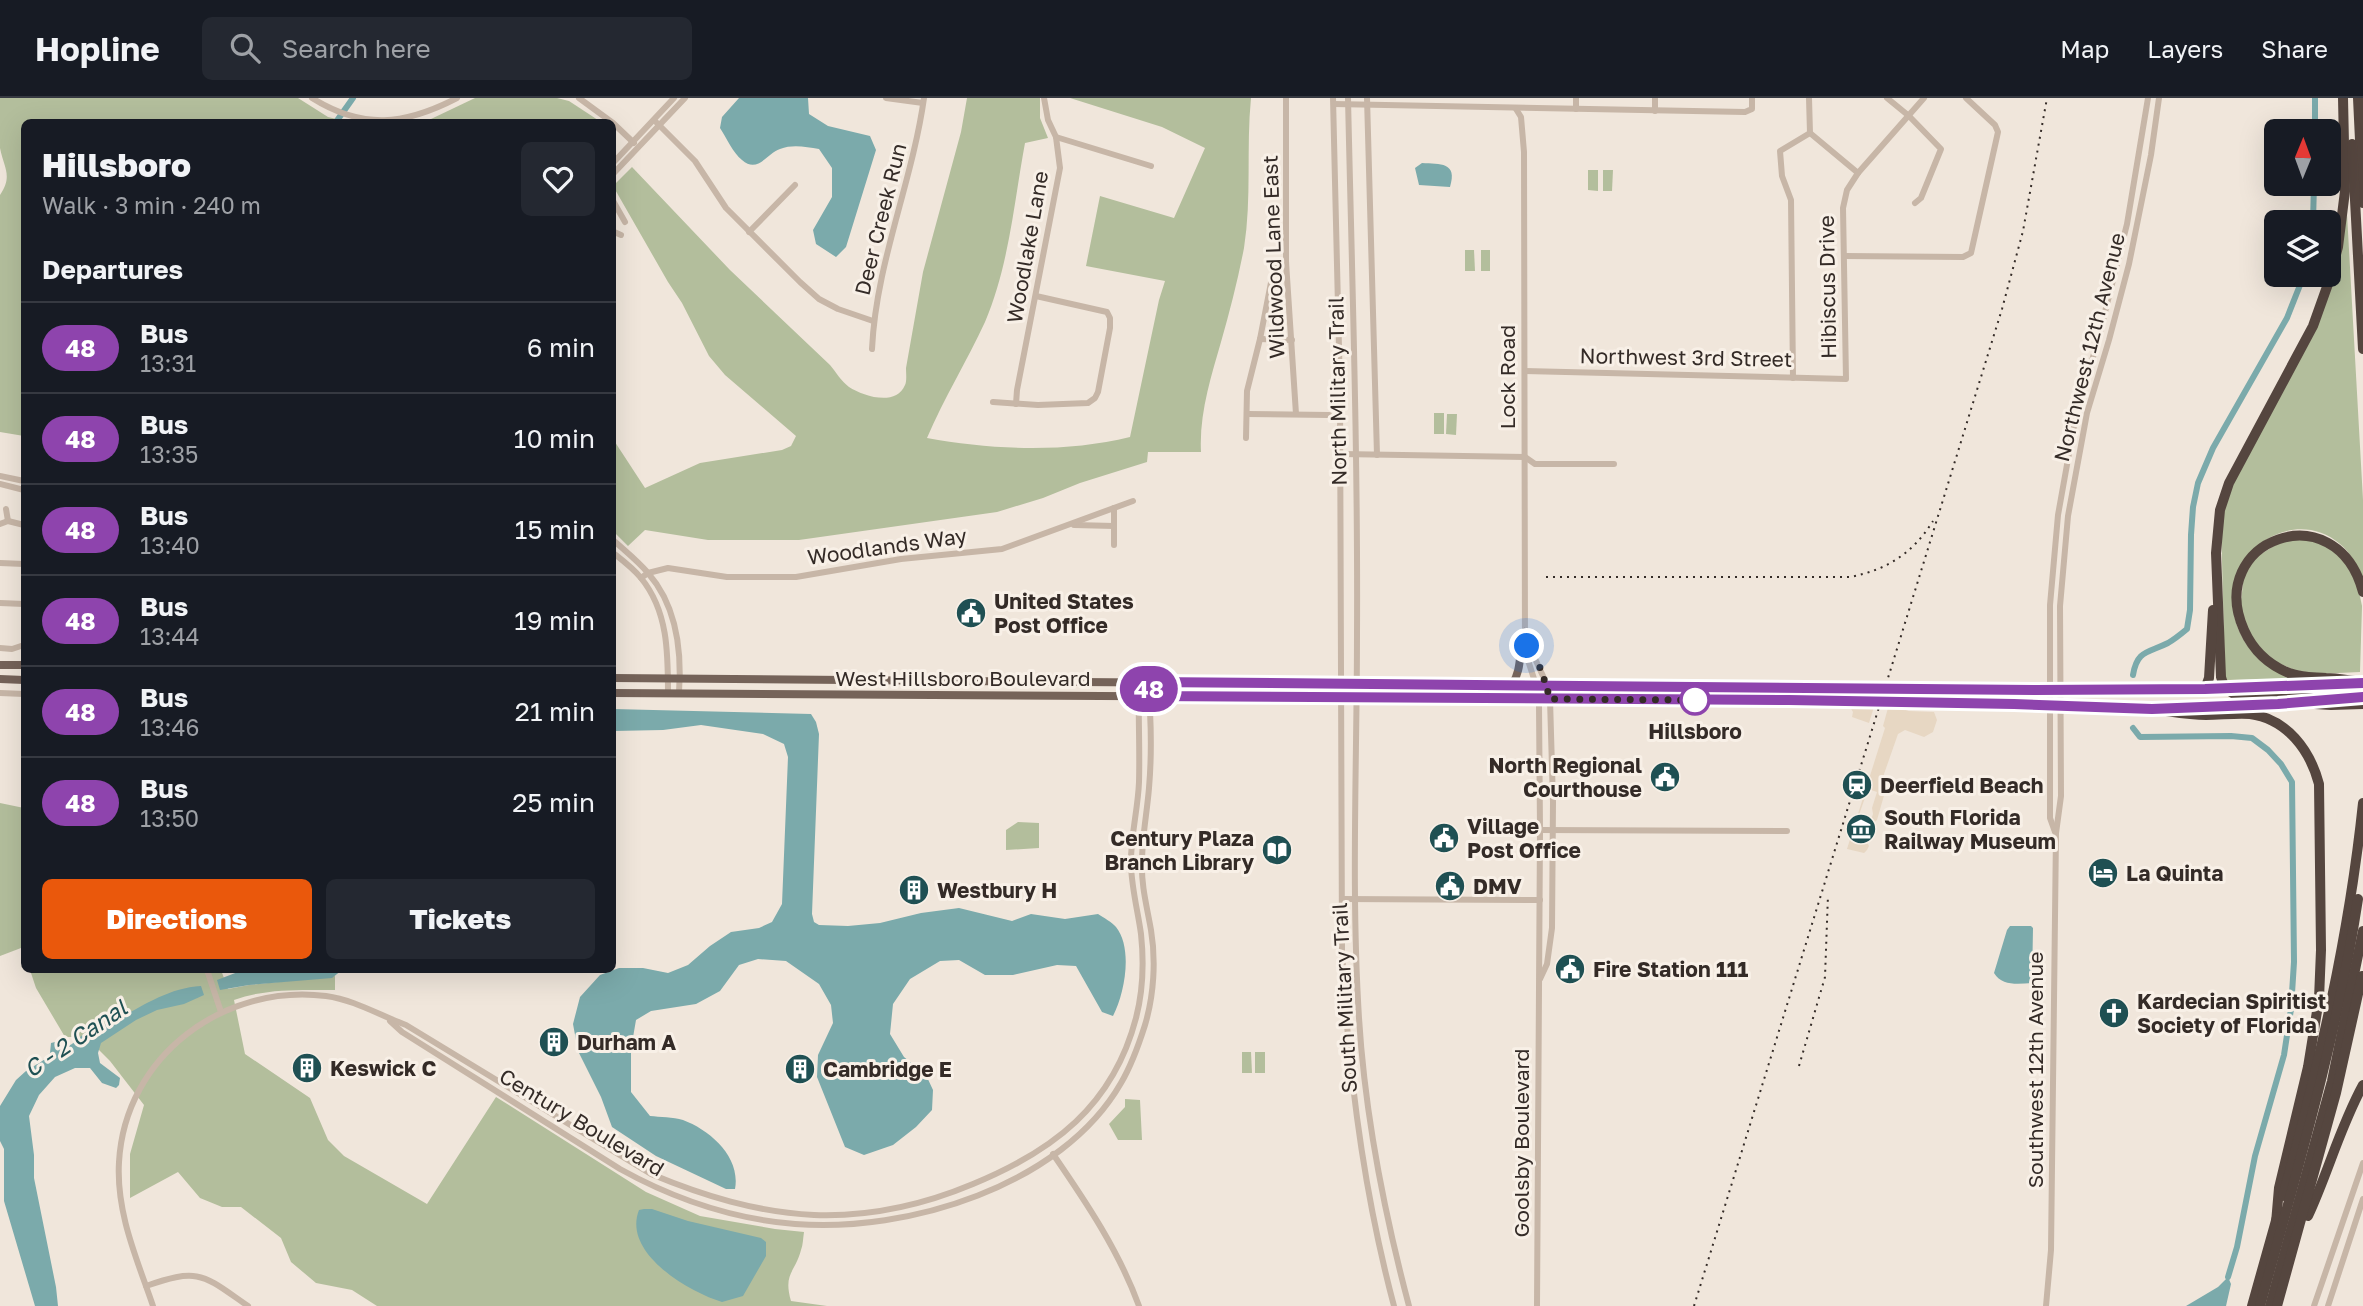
<!DOCTYPE html>
<meta charset="utf-8">
<style>
:root{--surface:#171b24;--page:#242831;--text:#f1f3f6;--muted:#9ea1a6;--line:#363941;--accent:#ea580c}
body{margin:0;font-family:"Golos Text",sans-serif;background:var(--page);color:var(--text);height:100vh;display:flex;flex-direction:column;font-size:26px;white-space:nowrap}
*{box-sizing:border-box;margin:0}
p{font-size:23px;color:var(--muted)}
.icon{flex:none;width:38px;height:38px;fill:none;stroke:currentColor;stroke-width:2;stroke-linecap:round;stroke-linejoin:round}
.map{position:relative;flex:1;overflow:hidden}
.drawer{position:absolute;left:21px;top:21px;width:595px;height:854px;display:flex;flex-direction:column;background:var(--surface);border-radius:10px;box-shadow:0 7px 28px #0002}
.drawer>*{flex:none}
.badge{padding:0 14px;border-radius:23px;font-size:24px;line-height:46px}
.needle{width:46px;rotate:1deg}
.fabs{position:absolute;left:2264px;top:21px;display:grid;gap:14px}
.fabs a{display:grid;place-items:center;width:77px;height:77px;border-radius:10px;background:var(--surface);box-shadow:0 7px 28px #0002;font-size:35px}
.you{position:absolute;width:35px;height:35px;margin:-18px;border:5px solid #fff;border-radius:50%;background:#1a73e8;box-shadow:0 0 0 10px #1a73e833}
.map>.badge{position:absolute;translate:-50% -50%;box-shadow:0 0 0 4px #fff}
h2{padding:0 21px;font-size:26px;line-height:63px}
.round{display:grid;place-items:center;flex:none;width:74px;height:74px;border-radius:10px;background:var(--page)}
.headline{display:flex;align-items:center;justify-content:space-between;height:119px;padding:0 21px}
h1{font-size:33px;font-weight:800;line-height:52px}
.primary-button{display:flex;gap:14px;margin-top:auto;padding:14px 21px}
.primary-button a{flex:1;height:80px;border-radius:10px;background:var(--accent);color:#fff;font-size:28px;font-weight:800;line-height:80px;text-align:center}
.primary-button a+a{background:var(--page);color:var(--text)}
ul{padding:0;list-style:none}
li{display:flex;align-items:center;gap:21px;height:91px;padding:0 21px;border-top:2px solid var(--line)}
li div{flex:1}
li b{display:block;font-size:26px}
li em{font-style:normal}
li .badge{min-width:77px;font-weight:700;text-align:center}
header{display:flex;align-items:center;gap:42px;box-sizing:border-box;height:98px;padding:0 35px;background:var(--surface);border-bottom:2px solid var(--line)}
header strong{font-size:33px}
nav{display:flex;gap:38px;margin-inline-start:auto;font-size:24px}
.search{width:490px;height:63px;background:var(--page);display:flex;align-items:center;gap:18px;box-sizing:border-box;padding:0 24px;border-radius:10px;color:var(--muted);font-size:26px}
.map>svg:first-child{display:block}
</style>
<header>
<strong>Hopline</strong>
<div class="search"><svg class="icon" aria-label="search" viewBox="0 0 24 24"><circle cx="10" cy="10" r="6"/><path d="M15 15l6 6"/></svg>Search here</div>
<nav><a>Map</a><a>Layers</a><a>Share</a></nav>
</header>
<div class="map">
<svg width="2363" height="1208" viewBox="0 0 2363 1208">
<rect width="100%" height="100%" fill="#f0e6db"/>
<g fill="#b3be9c">
<path d="M0,0H298L328,19L349,24H24V338L0,334V97C13,78 4,70 0,50C0,35 0,16 0,0Z"/>
<path d="M475,0H557L569,3L601,24H432L431,21Z"/>
<path d="M967,0H1040V20L1048,40L1025,45C1014,104 1009,168 985,224C967,263 944,300 927,340C993,352 1065,355 1130,339L1159,202L1165,183L1086,168L1100,98L1174,120L1205,50L1162,29L1070,0H1251C1246,50 1252,100 1244,150C1238,181 1230,213 1221,244C1211,279 1199,316 1201,354H1148L1147,364L1080,385L1043,400L997,414L799,442H708L645,432L628,448L613,433V341L645,390L700,365L782,352L791,348L796,338L725,277L709,258L682,205L668,184L613,88L632,69L730,172L830,267C836,274 841,283 849,289C863,298 896,309 905,287C907,283 906,275 906,270L923,174L961,34Z"/>
<path d="M1588,72H1598V93L1588,92Z"/>
<path d="M1603,72H1613L1612,93H1603Z"/>
<path d="M2347,116L2363,402V482C2358,469 2351,455 2340,446C2293,406 2223,454 2233,512C2236,531 2246,550 2261,563C2269,570 2283,575 2294,581L2225,582L2221,423L2232,386L2317,225Z"/>
<path d="M1465,152H1474L1475,173H1465Z"/>
<rect x="1481" y="152" width="9" height="21"/>
<rect x="1434" y="315" width="10" height="21"/>
<path d="M1447,316H1457L1456,337L1446,336Z"/>
<path d="M2284,442H2315L2342,458L2358,489L2362,508L2360,574L2316,576L2295,572L2271,562L2250,537L2240,512L2244,477L2256,459Z"/>
<path d="M0,705L24,710V858L21,850L0,858Z"/>
<path d="M1018,724L1039,725V750L1006,752V732Z"/>
<path d="M30,872H221L228,891L249,887L335,878V892C301,892 267,890 234,902L245,956L310,1000L328,1042L344,1058L427,1106L496,999L646,1094L700,1118L775,1131L804,1134C803,1140 803,1147 801,1152C795,1175 783,1175 791,1203L827,1208H377L352,1192L316,1185L291,1164L281,1140L241,1109H222L200,1100L178,1074L130,1100V1056L144,1007L110,963L86,939H65L36,890Z"/>
<path d="M1242,954H1251L1252,975H1242Z"/>
<rect x="1255" y="954" width="10" height="21"/>
<path d="M1125,1001L1140,1002L1142,1042H1118L1109,1026L1125,1009Z"/>
</g>
<g fill="#e7d7c3" fill-rule="evenodd">
<path d="M1850,609H1874L1869,625L1852,619L1853,614Z"/>
<path d="M1896,609L1909,613L1934,614L1937,622L1933,634L1924,639L1905,632L1898,636L1884,676L1885,694L1877,722L1872,726L1867,744L1869,748L1867,752L1864,755L1847,751L1885,630L1883,628L1888,610ZM1868,691L1877,694L1872,710L1873,716L1865,741L1852,737Z"/>
</g>
<g fill="#7baaab">
<path d="M739,0H808L809,16L828,28L870,38L876,52L846,149L836,159L816,146L813,132L832,99V70L819,51C806,49 793,46 780,51C767,55 758,76 742,62C733,55 726,39 720,30L722,19Z"/>
<path d="M1422,65C1440,66 1458,64 1450,89L1419,87L1415,70Z"/>
<path d="M613,611L811,616L816,624L819,636L812,816L814,824L819,827L848,828L880,825L921,815L959,810L1012,823L1031,816L1065,821L1098,816C1104,820 1112,824 1116,829C1133,850 1125,895 1113,918L1102,914L1076,868L1057,867L1013,877H985L959,862L940,863L910,881L893,906L890,936L904,959L926,977L933,992L932,1012L916,1029L893,1047L864,1057L845,1049L817,979L818,957L833,925L831,907L819,886L786,863L758,861L739,867L720,893L696,906L651,913L636,922L631,951V994L650,1018C660,1019 673,1019 683,1022C710,1032 741,1059 735,1091H726L656,1058L612,1029L601,999L578,953L573,926L580,899L600,877L619,870H643L668,875L688,867L710,848L731,834L759,830L772,824L782,806L788,659L784,646L763,636L701,627L663,632L613,633Z"/>
<path d="M2010,828H2031L2033,830L2032,885C2017,886 2002,888 1994,875L2007,832Z"/>
<path d="M243,872H342L332,880L249,887L220,892L217,882Z"/>
<path d="M201,888L204,897L184,906L157,912L136,922L101,945L98,955L100,965L120,980L119,987L116,990L102,985L90,970H75L55,979L39,997L29,1018L34,1057V1080L56,1189L58,1208H35L4,1103V1051L0,1043V1008L16,982L26,973L47,960L50,955L51,945L55,944L66,949C74,946 77,941 84,936C92,929 105,928 114,923C143,908 168,890 201,888Z"/>
<path d="M644,1111H652L688,1123L761,1140L766,1144V1158L743,1198L722,1204C689,1194 622,1155 639,1112Z"/>
<path d="M2228,1179L2231,1186L2226,1208H2186L2218,1189Z"/>
</g>
<g fill="none" stroke-linecap="round" stroke-linejoin="round">
<g stroke="#7baaab" stroke-width="6">
<path d="M336,24L353,0"/>
<path d="M2315,33V0"/>
<path d="M2313,124L2314,86"/>
<path d="M2133,577C2137,552 2148,555 2168,545C2175,541 2181,536 2187,531L2190,512L2191,437L2193,409L2198,385L2213,350L2287,220L2304,177"/>
<path d="M2133,630L2140,639L2231,638L2252,640L2268,652L2281,666L2292,684L2294,864L2291,911L2284,957L2255,1058L2237,1149L2228,1179"/>
</g>
<g stroke="#c7b6a7" stroke-width="6">
<path d="M312,0C363,32 405,27 457,0"/>
<path d="M579,0L613,25L634,45"/>
<path d="M886,0L923,5"/>
<path d="M1286,0V164L1296,316"/>
<path d="M1333,0L1340,292L1342,853C1348,973 1363,1092 1394,1208"/>
<path d="M1348,0C1352,179 1358,357 1357,536C1357,664 1351,792 1359,920C1365,1017 1384,1114 1409,1208"/>
<path d="M1367,0L1377,357"/>
<path d="M1576,0V11"/>
<path d="M1655,0V13"/>
<path d="M1809,0L1810,35L1858,75"/>
<path d="M1887,0L1909,18L1941,51L1921,100L1915,105"/>
<path d="M1334,6L1745,14L1752,11V0"/>
<path d="M1516,11L1521,19L1524,54L1525,553L1536,587L1539,607L1540,732L1537,1208"/>
<path d="M654,22L695,63L726,110L800,184L819,201L838,211L873,223"/>
<path d="M1056,39L1151,68"/>
<path d="M612,66L674,0"/>
<path d="M612,77L685,0"/>
<path d="M612,101L625,124"/>
<path d="M612,133L621,137"/>
<path d="M749,134L795,87"/>
<path d="M1845,158L1963,159L1971,155L1998,34L1995,27L1966,0"/>
<path d="M1260,241L1292,242"/>
<path d="M872,251C876,165 912,85 924,0"/>
<path d="M1525,273L1846,281L1843,110L1847,92L1858,75L1924,0"/>
<path d="M1793,280L1791,102L1782,78L1780,53L1810,35"/>
<path d="M993,304L1038,307L1088,305L1095,300L1098,294L1110,230V220L1107,214L1036,198"/>
<path d="M1016,306L1017,292L1060,70L1056,39L1048,22L1044,0"/>
<path d="M1247,316L1329,317"/>
<path d="M1246,340L1247,293L1260,241L1274,169L1286,164"/>
<path d="M1341,356L1525,359L1535,366H1614"/>
<path d="M0,378L24,383"/>
<path d="M0,386L24,392"/>
<path d="M6,411L8,423"/>
<path d="M0,426L8,423L24,427"/>
<path d="M1074,427L1114,428"/>
<path d="M612,441C624,452 638,463 648,475C677,508 682,553 679,595"/>
<path d="M1114,447V410"/>
<path d="M612,454C622,462 633,470 641,480C668,513 668,555 668,595"/>
<path d="M0,465L24,466"/>
<path d="M641,480L648,475L668,470L727,479H796L901,461L1002,451L1133,403"/>
<path d="M0,505L24,506"/>
<path d="M1527,548L1531,552L1543,578L1550,601L1553,704L1552,830L1547,866L1540,881"/>
<path d="M0,550L12,551L24,547"/>
<path d="M0,595L24,596"/>
<path d="M1540,732L1787,733"/>
<path d="M2055,734L2050,720V507L2058,417L2075,322L2099,238L2127,126L2148,0"/>
<path d="M1342,801L1540,802"/>
<path d="M207,872L221,914"/>
<path d="M390,923L402,934L620,1071C674,1101 733,1121 795,1126C907,1135 1062,1088 1121,985C1131,968 1139,946 1145,927C1154,897 1156,862 1151,832C1147,809 1141,787 1142,764C1142,739 1147,715 1149,690C1152,655 1151,618 1148,584"/>
<path d="M1053,1056C1086,1104 1119,1153 1139,1208"/>
<path d="M146,1188C200,1169 203,1177 248,1208"/>
<path d="M153,1208C137,1161 116,1115 119,1064C125,958 224,885 326,898C355,902 379,917 406,927L651,1076C704,1098 756,1114 814,1117C869,1119 923,1107 973,1086C1053,1053 1113,1008 1136,920C1143,893 1144,864 1141,836C1138,814 1132,792 1131,768C1130,740 1138,712 1139,684C1140,651 1138,617 1139,584"/>
<path d="M2046,1208L2051,1152L2056,735L2061,698L2060,508L2068,418L2087,315L2109,242L2129,166L2151,57L2159,0"/>
<path d="M2314,1208L2363,1065"/>
<path d="M2328,1208L2363,1101"/>
</g>
<g stroke="#756359" stroke-width="8">
<path d="M0,567H24"/>
<path d="M612,580L2036,592L2205,591L2350,586"/>
<path d="M0,581L24,582"/>
<path d="M1512,587C1523,570 1518,552 1525,534"/>
<path d="M612,595L1767,602L2014,606L2156,611"/>
<path d="M2176,611L2303,605"/>
</g>
<g stroke="#55463f" stroke-width="10">
<path d="M2343,0L2345,93L2338,149L2328,186L2313,228L2229,385L2220,412L2216,455L2221,579C2224,592 2234,598 2246,599L2363,598"/>
<path d="M2358,0L2363,105"/>
<path d="M2352,46L2363,251"/>
<path d="M2363,494C2336,393 2204,442 2244,532C2253,552 2269,567 2289,575C2302,580 2313,579 2326,580C2338,580 2351,583 2363,584"/>
<path d="M2205,591L2209,580L2213,512"/>
<path d="M2299,605L2331,607L2363,606"/>
<path d="M2152,611C2169,613 2188,617 2206,617C2221,617 2235,615 2250,616C2287,621 2310,652 2319,686L2321,852L2319,901L2308,969L2279,1090L2276,1125"/>
<path d="M2283,1098C2319,968 2349,839 2363,705"/>
<path d="M2308,1118C2328,1075 2340,1029 2363,987"/>
<path d="M2252,1208L2277,1119"/>
<path d="M2260,1208C2297,1073 2337,939 2358,801"/>
<path d="M2270,1208L2332,983L2363,833"/>
<path d="M2277,1208L2336,995L2362,878"/>
</g>
<g stroke="#342b27" stroke-width="2" stroke-dasharray="2 5" stroke-linecap="butt">
<path d="M1546,479H1850C1887,472 1913,455 1933,423"/>
<path d="M1799,968L1825,879L1828,797"/>
<path d="M1694,1208L2002,211L2023,133L2047,0"/>
</g>
</g>
<g fill="none" stroke-linecap="round" stroke-linejoin="round">
<g stroke="#fff" stroke-width="16">
<path id="line" d="M2363,585L2205,591L2036,592L1148,584L1149,598L1789,602L2014,606L2152,611L2278,606L2363,599"/>
</g>
<use href="#line" stroke="#8e44ad" stroke-width="10"/>
<path stroke="#342b27" stroke-width="7" stroke-dasharray="0 12.6" d="M1527,548C1538,557 1546,587 1550,601L1695,602"/>
</g>
<defs>
<g id="civic-disc" transform="scale(1.575)"><circle r="9.5" fill="#1f5053" stroke="#f8f0e7"/><path d="M-.6-6.5H3V-4.5H.6V-3L4-1V1h2V6H-6V1h2V-1L-.6-3ZM-1.2 2.5V6h2.4V2.5Z" fill="#fff"/></g>
<g id="station-disc" transform="scale(1.575)"><circle r="9.5" fill="#1f5053" stroke="#f8f0e7"/><path d="M-3-6H3Q5-6 5-4V2Q5 4 3 4L4.5 6H3L1.5 4h-3L-3 6H-4.5L-3 4Q-5 4-5 2V-4Q-5-6-3-6ZM-3.5-4v3h7v-3ZM-3.5 1v1.5H-2V1ZM2 1v1.5H3.5V1Z" fill="#fff"/></g>
<g id="museum-disc" transform="scale(1.575)"><circle r="9.5" fill="#1f5053" stroke="#f8f0e7"/><path d="M0-6L6-3V-2H-6V-3ZM-5-1h2V3h-2ZM-1-1h2V3h-2ZM3-1h2V3H3ZM-6 4H6V6H-6Z" fill="#fff"/></g>
<g id="library-disc" transform="scale(1.575)"><circle r="9.5" fill="#1f5053" stroke="#f8f0e7"/><path d="M-6-4Q-3-5.5-.7-3.5V5Q-3 3-6 4ZM6-4Q3-5.5 .7-3.5V5Q3 3 6 4Z" fill="#fff"/></g>
<g id="hotel-disc" transform="scale(1.575)"><circle r="9.5" fill="#1f5053" stroke="#f8f0e7"/><path d="M-6-4.5h1.5V1H6V5H4.5V3h-9V5H-6ZM-4 0a1.8 1.8 0 1 1 3.6 0ZM.5 0V-2.5h3Q6-2.5 6 0Z" fill="#fff"/></g>
<g id="building-disc" transform="scale(1.575)"><circle r="9.5" fill="#1f5053" stroke="#f8f0e7"/><path d="M-4-6H4V6H1V3H-1V6H-4ZM-2.5-4.3h1.7v1.8h-1.7ZM.8-4.3h1.7v1.8H.8ZM-2.5-1h1.7V.8h-1.7ZM.8-1h1.7V.8H.8Z" fill="#fff"/></g>
<g id="church-disc" transform="scale(1.575)"><circle r="9.5" fill="#1f5053" stroke="#f8f0e7"/><path d="M-1.2-6h2.4v3.5h3.3v2.4h-3.3V6h-2.4V-.1h-3.3v-2.4h3.3Z" fill="#fff"/></g>
</defs>
<g fill-rule="evenodd">
<use href="#civic-disc" x="971" y="515"/>
<use href="#civic-disc" x="1665" y="679"/>
<use href="#station-disc" x="1857" y="687"/>
<use href="#museum-disc" x="1861" y="731"/>
<use href="#civic-disc" x="1444" y="740"/>
<use href="#library-disc" x="1277" y="752"/>
<use href="#hotel-disc" x="2103" y="775"/>
<use href="#civic-disc" x="1450" y="788"/>
<use href="#building-disc" x="914" y="792"/>
<use href="#civic-disc" x="1570" y="871"/>
<use href="#church-disc" x="2114" y="915"/>
<use href="#building-disc" x="554" y="944"/>
<use href="#building-disc" x="307" y="970"/>
<use href="#building-disc" x="800" y="971"/>
</g>
<circle fill="#fff" stroke="#8e44ad" stroke-width="3.5" cx="1695" cy="602" r="14"/>
<g text-anchor="middle" dominant-baseline="central" stroke-width="6" stroke-linejoin="round" paint-order="stroke">
<g font-size="21" fill="#342b27" stroke="#f8f0e7">
<text transform="translate(880 121) rotate(-76)">Deer Creek Run</text>
<text transform="translate(1027 149) rotate(-80)">Woodlake Lane</text>
<text transform="translate(1273 159) rotate(-92)">Wildwood Lane East</text>
<text transform="translate(1827 189) rotate(-91)">Hibiscus Drive</text>
<text transform="translate(2089 249) rotate(-76)">Northwest 12th Avenue</text>
<text transform="translate(1686 259) rotate(1)">Northwest 3rd Street</text>
<text transform="translate(1507 279) rotate(-90)">Lock Road</text>
<text transform="translate(1337 293) rotate(-91)">North Military Trail</text>
<text transform="translate(887 448) rotate(-8)">Woodlands Way</text>
<text x="963" y="580">West Hillsboro Boulevard</text>
<text transform="translate(1344 900) rotate(-93)">South Military Trail</text>
<text transform="translate(2035 972) rotate(-90)">Southwest 12th Avenue</text>
<text transform="translate(582 1024) rotate(31)">Century Boulevard</text>
<text transform="translate(1521 1045) rotate(-90)">Goolsby Boulevard</text>
</g>
<g font-size="21" font-weight="bold" fill="#342b27" stroke="#f8f0e7" text-anchor="start">
<text x="994" y="503">United States<tspan x="994" dy="24">Post Office</tspan></text>
<text x="1642" y="667" text-anchor="end">North Regional<tspan x="1642" dy="24">Courthouse</tspan></text>
<text x="1880" y="687">Deerfield Beach</text>
<text x="1884" y="719">South Florida<tspan x="1884" dy="24">Railway Museum</tspan></text>
<text x="1467" y="728">Village<tspan x="1467" dy="24">Post Office</tspan></text>
<text x="1254" y="740" text-anchor="end">Century Plaza<tspan x="1254" dy="24">Branch Library</tspan></text>
<text x="2126" y="775">La Quinta</text>
<text x="1473" y="788">DMV</text>
<text x="937" y="792">Westbury H</text>
<text x="1593" y="871">Fire Station 111</text>
<text x="2137" y="903">Kardecian Spiritist<tspan x="2137" dy="24">Society of Florida</tspan></text>
<text x="577" y="944">Durham A</text>
<text x="330" y="970">Keswick C</text>
<text x="823" y="971">Cambridge E</text>
</g>
<g font-size="21" font-weight="bold" fill="#342b27" stroke="#f8f0e7">
<text x="1695" y="633">Hillsboro</text>
</g>
<g font-size="23" font-style="italic" fill="#1f5053" stroke="#f8f0e7">
<text transform="translate(75 940) rotate(-34)">C - 2 Canal</text>
</g>
</g>
</svg>
<div class="fabs">
<a><svg class="needle" viewBox="-14 -14 28 28"><path d="M0-13l5 13h-10z" fill="#e53935"/><path d="M0 13l5-13h-10z" fill="#9ea1a6"/></svg></a>
<a><svg class="icon" aria-label="layers" viewBox="0 0 24 24"><path d="M12 4l9 5-9 5-9-5zM3 14l9 5 9-5"/></svg></a>
</div>
<div class="you" style="left:1527px;top:548px"></div>
<b class="badge" style="left:1149px;top:591px;background:#8e44ad;color:#fff">48</b>
<section class="drawer">
<div class="headline"><div><h1>Hillsboro</h1><p>Walk · 3 min · 240 m</p></div><a class="round"><svg class="icon" aria-label="heart" viewBox="0 0 24 24"><path d="M12 20l-8-8c-3-5 5-10 8-4 3-6 11-1 8 4z"/></svg></a></div>
<h2>Departures</h2>
<ul>
<li><span class="badge" style="background:#8e44ad;color:#fff">48</span><div><b>Bus</b><p>13:31</p></div><em>6 min</em></li>
<li><span class="badge" style="background:#8e44ad;color:#fff">48</span><div><b>Bus</b><p>13:35</p></div><em>10 min</em></li>
<li><span class="badge" style="background:#8e44ad;color:#fff">48</span><div><b>Bus</b><p>13:40</p></div><em>15 min</em></li>
<li><span class="badge" style="background:#8e44ad;color:#fff">48</span><div><b>Bus</b><p>13:44</p></div><em>19 min</em></li>
<li><span class="badge" style="background:#8e44ad;color:#fff">48</span><div><b>Bus</b><p>13:46</p></div><em>21 min</em></li>
<li><span class="badge" style="background:#8e44ad;color:#fff">48</span><div><b>Bus</b><p>13:50</p></div><em>25 min</em></li>
</ul>
<div class="primary-button"><a>Directions</a><a>Tickets</a></div>
</section>
</div>
